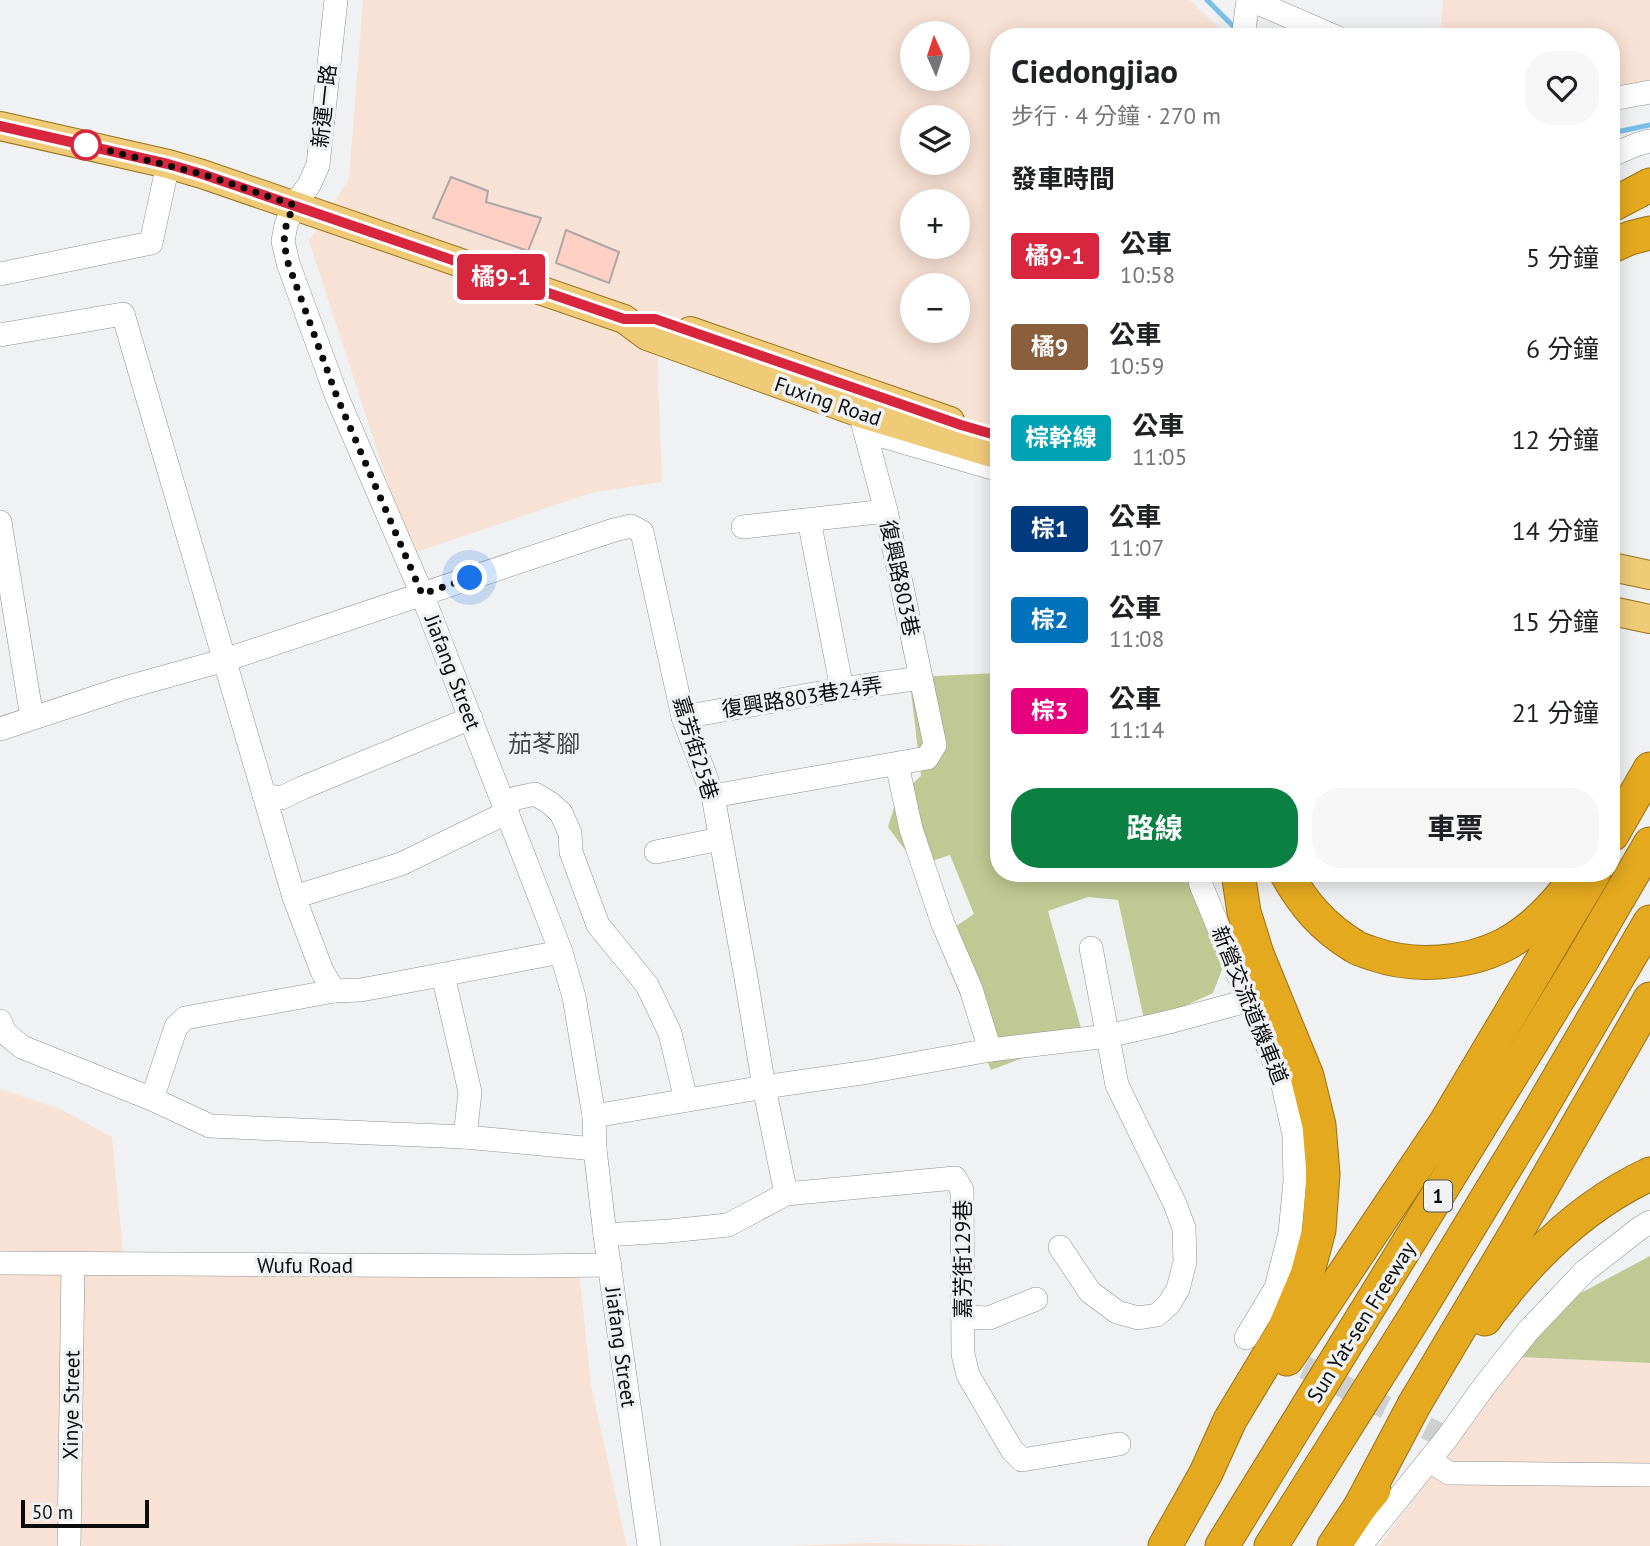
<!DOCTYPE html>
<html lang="zh-TW">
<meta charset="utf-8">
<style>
:root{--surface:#fff;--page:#f6f6f6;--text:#202124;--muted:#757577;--accent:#0b8043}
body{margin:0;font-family:"PT Sans","Noto Sans TC",sans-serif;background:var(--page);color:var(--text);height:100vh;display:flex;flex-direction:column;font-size:26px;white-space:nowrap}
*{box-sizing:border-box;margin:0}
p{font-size:23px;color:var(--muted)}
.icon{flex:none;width:38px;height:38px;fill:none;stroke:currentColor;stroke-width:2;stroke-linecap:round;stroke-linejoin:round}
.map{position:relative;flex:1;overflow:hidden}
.drawer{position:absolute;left:990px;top:28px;width:630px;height:854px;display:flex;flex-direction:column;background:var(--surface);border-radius:28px;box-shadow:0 4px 18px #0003}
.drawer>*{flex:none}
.badge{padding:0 14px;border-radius:5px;font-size:24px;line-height:46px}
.needle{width:46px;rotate:357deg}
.buttons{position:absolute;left:900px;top:21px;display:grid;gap:14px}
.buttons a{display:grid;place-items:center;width:70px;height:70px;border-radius:50%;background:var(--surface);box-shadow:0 4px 18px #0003;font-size:35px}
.scale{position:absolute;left:21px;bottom:18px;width:128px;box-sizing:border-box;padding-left:7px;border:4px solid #0c0c0d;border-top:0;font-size:19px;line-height:24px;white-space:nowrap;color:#0c0c0d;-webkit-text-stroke:5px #f0f1f2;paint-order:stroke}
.you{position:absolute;width:35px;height:35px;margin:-18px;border:5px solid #fff;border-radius:50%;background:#1a73e8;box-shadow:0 0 0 10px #1a73e833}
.map>.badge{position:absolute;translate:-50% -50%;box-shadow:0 0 0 4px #fff}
h2{padding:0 21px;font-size:26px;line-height:63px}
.round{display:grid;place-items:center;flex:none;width:74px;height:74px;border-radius:28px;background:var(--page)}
.head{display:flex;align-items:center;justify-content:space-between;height:119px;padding:0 21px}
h1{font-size:33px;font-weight:700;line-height:52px}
.action{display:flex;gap:14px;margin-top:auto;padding:14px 21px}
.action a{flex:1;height:80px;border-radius:28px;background:var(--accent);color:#fff;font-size:28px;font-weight:700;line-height:80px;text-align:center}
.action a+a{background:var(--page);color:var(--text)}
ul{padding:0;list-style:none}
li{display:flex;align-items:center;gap:21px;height:91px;padding:0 21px}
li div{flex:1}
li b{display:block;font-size:26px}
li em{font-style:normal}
li .badge{min-width:77px;font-weight:700;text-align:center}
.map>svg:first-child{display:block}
</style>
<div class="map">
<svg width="1650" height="1546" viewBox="0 0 1650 1546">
<rect width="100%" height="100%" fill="#f0f1f2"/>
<g fill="#f8e2d5" fill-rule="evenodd">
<path d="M363,0H1190L1228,37H999V446L659,340L658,380L662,482L590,493L411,554L309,241L349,179ZM912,33H957V79H912ZM912,117H957V163H912ZM912,201H957V247H912ZM912,285H957V331H912Z"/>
<path d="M1443,0H1650V92L1612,102V37H1440Z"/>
<path d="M0,1089L60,1109L112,1137L124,1261L579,1270L591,1386L627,1546H0Z"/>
<path d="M1519,1357L1650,1363V1546H1379Z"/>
<path d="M870,1543L1012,1546H789Z"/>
</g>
<g fill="#c0c993">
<path d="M999,673V873H1187L1225,962L1213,993L1145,1024L1118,900L1088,897L1048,911L1083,1035L991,1070L937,939L974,914L950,855L917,866L888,827L897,798L921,776L910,683L934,676Z"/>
<path d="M1650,1256V1363L1519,1357L1577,1295Z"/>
</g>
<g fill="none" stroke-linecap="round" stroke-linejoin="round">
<g stroke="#78bfe8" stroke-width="5">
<path d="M1207,0L1233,26"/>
<path d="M1258,35L1262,37"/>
<path d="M1612,133L1650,125"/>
</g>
</g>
<g fill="#ffd0c4" stroke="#a9a7a7" stroke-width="2">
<path d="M451,177L488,191L486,202L541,218L528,251L433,218Z"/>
<path d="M566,230L619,252L609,283L556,263Z"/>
</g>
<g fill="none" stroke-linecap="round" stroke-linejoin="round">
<path stroke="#cecfd0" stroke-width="23" stroke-dasharray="23 11" stroke-linecap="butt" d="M1274,1352L1447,1438"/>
<g stroke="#8f9091" stroke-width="24">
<g id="minor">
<path d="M336,0L318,165L309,185L294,205L286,225L283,241L288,263L337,397L422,594L561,952L574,997L594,1116L595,1149L605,1235L649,1546"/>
<path d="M1251,0L1336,37"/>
<path d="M1243,37L1248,0"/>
<path d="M1612,99L1650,92"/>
<path d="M1612,155L1638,144L1650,141"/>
<path d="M0,274L151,243L168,164"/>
<path d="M0,335L123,314L294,897L322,971L334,991"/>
<path d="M865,431L999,470"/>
<path d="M809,520L842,689"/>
<path d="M0,522L32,718"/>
<path d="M743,527L886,511"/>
<path d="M683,717L842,689L921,678"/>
<path d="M0,729L121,689L225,660L614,530L631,526L642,532L683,717L713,796L746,978L764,1087L786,1194"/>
<path d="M897,764L911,829L943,924L971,989L990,1050"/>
<path d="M264,795L281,798L302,788L471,718"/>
<path d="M713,796L927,758L935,745L886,511L860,413"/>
<path d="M503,801L535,794L550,803L561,813L570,833L571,852L598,925L647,985L670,1033L686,1100"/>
<path d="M656,852L720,839"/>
<path d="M1198,873L1201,885L1282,1081L1294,1135L1295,1181L1290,1233L1276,1288L1246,1338"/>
<path d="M294,897L401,864L508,812"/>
<path d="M443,975L470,1092L465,1137"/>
<path d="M0,1021L5,1033L22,1047L152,1099L210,1126L465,1137L595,1149"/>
<path d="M152,1099L176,1027L185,1018L334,991L361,990L561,952"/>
<path d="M594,1116L764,1087L868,1072L990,1050L1108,1036L1173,1021L1250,1000"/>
<path d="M605,1235L670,1231L728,1225L786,1194L955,1178L962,1190L963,1354L968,1375L1012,1450L1022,1460L1119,1444"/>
<path d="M1060,1247L1090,1292L1117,1312L1138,1318L1157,1315L1169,1304L1178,1289L1185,1262L1184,1228L1175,1204L1117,1085L1091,948"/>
<path d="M0,1263L529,1266L610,1265"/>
<path d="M963,1317L989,1318L1036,1299"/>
<path d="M1429,1460L1449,1473L1650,1475"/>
<path d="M69,1546L73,1264"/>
<path d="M1360,1546L1447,1438L1485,1385L1528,1331L1585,1271L1640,1228L1650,1222"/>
</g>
</g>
<g stroke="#987218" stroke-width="30">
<g id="major">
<path d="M0,126L168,164L202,174L624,319L647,336L860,413L999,455"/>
<path d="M690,331L950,421"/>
<path d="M1612,567L1650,575"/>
<path d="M1612,611L1650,619"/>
</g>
</g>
<g stroke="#987218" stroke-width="35">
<g id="highway">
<path d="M1612,205L1650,185"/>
<path d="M1612,246L1630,238L1650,233"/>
<path d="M1612,835L1650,769"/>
<path d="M1286,873C1304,905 1323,927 1354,946C1360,950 1368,952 1374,954C1414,968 1467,964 1504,945C1530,931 1554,907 1571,884"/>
<path d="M1485,1319C1492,1308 1501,1299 1508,1289C1547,1241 1594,1200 1650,1174"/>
<path d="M1287,1359L1446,1122L1594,873"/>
<path d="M1360,1507L1414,1405L1520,1226L1650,999"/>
<path d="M1165,1546L1206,1473L1230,1420L1283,1332L1307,1275L1319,1230L1323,1174L1319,1125L1307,1076L1257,954L1244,912L1238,873"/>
<path d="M1222,1546L1581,962L1650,844"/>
<path d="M1271,1546L1419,1310L1533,1122L1650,922"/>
<path d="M1334,1546L1360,1507L1374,1490"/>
</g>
</g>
<use href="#minor" stroke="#fff" stroke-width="23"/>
<use href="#major" stroke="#efcb78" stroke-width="28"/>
<use href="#highway" stroke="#e4a91e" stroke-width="33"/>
</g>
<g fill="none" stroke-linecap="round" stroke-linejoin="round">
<g stroke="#fff" stroke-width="16">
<path id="line" d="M0,126L168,164L202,174L624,319H655L961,425L999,436"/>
</g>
<use href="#line" stroke="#d7263d" stroke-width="10"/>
<path stroke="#0c0c0d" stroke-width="7" stroke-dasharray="0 12.6" d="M86,145L202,174L294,205C283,231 282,236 288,263L337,397L422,594L470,578"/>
</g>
<circle fill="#fff" stroke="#d7263d" stroke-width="3.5" cx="86" cy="145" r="14"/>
<g text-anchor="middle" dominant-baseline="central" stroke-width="7" stroke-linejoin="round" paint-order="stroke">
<rect fill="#f0f1f2" stroke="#505152" stroke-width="2" x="1424" y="1180.5" width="28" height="31" rx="5"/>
<g font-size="19" font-weight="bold" fill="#0c0c0d">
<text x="1438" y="1196">1</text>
</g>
<g font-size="21" fill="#0c0c0d" stroke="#f0f1f2">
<text transform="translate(324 106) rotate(-84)">新運一路</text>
<text transform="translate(828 401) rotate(19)">Fuxing Road</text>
<text transform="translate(900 578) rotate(78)">復興路803巷</text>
<text transform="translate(453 672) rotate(69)">Jiafang Street</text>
<text transform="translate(802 697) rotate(-9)">復興路803巷24弄</text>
<text transform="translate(696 748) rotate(73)">嘉芳街25巷</text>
<text transform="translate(1250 1005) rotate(68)">新營交流道機車道</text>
<text transform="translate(962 1259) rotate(-90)">嘉芳街129巷</text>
<text x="305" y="1265">Wufu Road</text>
<text transform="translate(1361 1322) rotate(-58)">Sun Yat-sen Freeway</text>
<text transform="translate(621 1347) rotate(82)">Jiafang Street</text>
<text transform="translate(71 1405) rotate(-89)">Xinye Street</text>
</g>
<g font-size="24" fill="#434445" stroke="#f0f1f2">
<text x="544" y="743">茄苳腳</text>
</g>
</g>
</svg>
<div class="buttons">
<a><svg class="needle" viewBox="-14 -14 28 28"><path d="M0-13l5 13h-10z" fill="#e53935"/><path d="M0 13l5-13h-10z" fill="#757577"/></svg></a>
<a><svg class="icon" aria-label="layers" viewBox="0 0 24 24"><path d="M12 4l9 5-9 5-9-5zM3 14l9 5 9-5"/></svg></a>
<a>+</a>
<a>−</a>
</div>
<div class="scale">50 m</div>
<div class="you" style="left:470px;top:578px"></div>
<b class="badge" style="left:501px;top:277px;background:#d7263d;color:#fff">橘9-1</b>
<section class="drawer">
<div class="head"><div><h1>Ciedongjiao</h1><p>步行 · 4 分鐘 · 270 m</p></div><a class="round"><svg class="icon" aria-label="heart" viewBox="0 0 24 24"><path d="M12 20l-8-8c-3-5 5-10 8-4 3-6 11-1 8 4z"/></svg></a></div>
<h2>發車時間</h2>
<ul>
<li><span class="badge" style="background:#d7263d;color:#fff">橘9-1</span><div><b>公車</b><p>10:58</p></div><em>5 分鐘</em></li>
<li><span class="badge" style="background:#8b5e3c;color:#fff">橘9</span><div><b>公車</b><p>10:59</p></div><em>6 分鐘</em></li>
<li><span class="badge" style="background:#00a3b4;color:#fff">棕幹線</span><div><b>公車</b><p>11:05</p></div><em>12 分鐘</em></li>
<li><span class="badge" style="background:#003b80;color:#fff">棕1</span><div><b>公車</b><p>11:07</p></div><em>14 分鐘</em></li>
<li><span class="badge" style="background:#0072bc;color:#fff">棕2</span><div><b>公車</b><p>11:08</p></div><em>15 分鐘</em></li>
<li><span class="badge" style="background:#e6007e;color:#fff">棕3</span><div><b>公車</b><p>11:14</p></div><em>21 分鐘</em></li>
</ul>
<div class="action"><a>路線</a><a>車票</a></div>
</section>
</div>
